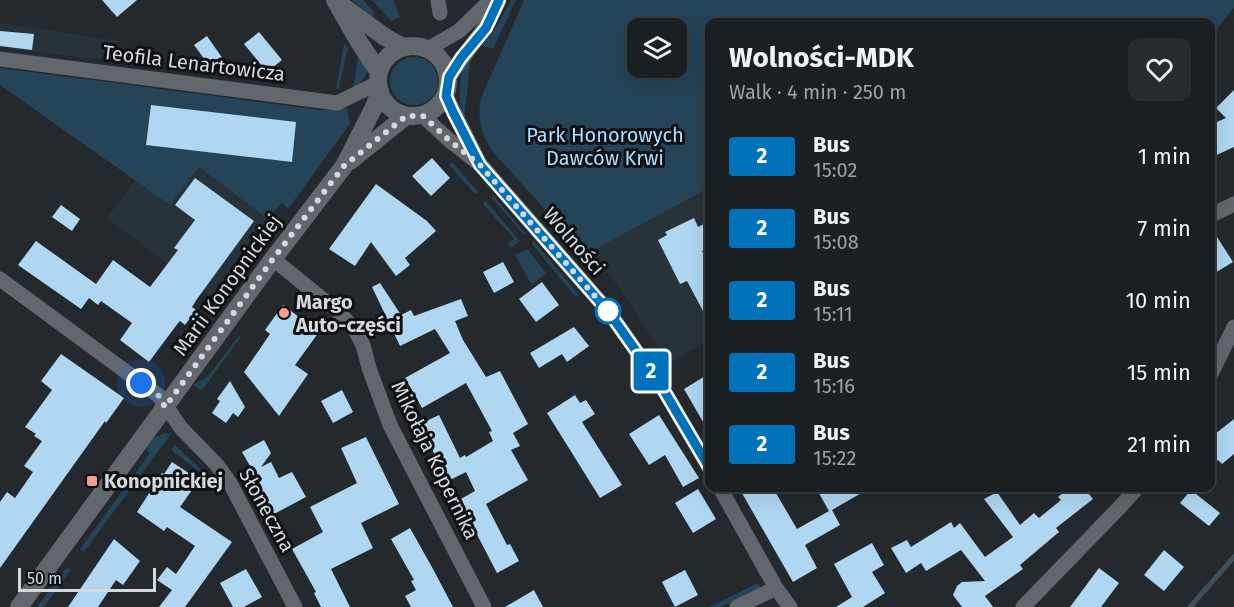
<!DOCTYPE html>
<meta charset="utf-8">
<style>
:root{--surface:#1a1f21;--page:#272c2e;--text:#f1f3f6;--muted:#9fa2a5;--line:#383d3f}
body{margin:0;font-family:"Fira Sans",sans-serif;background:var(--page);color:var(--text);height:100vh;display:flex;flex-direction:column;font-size:22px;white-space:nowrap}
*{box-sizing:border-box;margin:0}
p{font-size:20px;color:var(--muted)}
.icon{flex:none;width:33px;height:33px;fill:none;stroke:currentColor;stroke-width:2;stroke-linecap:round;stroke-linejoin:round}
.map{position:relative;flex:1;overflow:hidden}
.sheet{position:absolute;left:705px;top:18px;width:510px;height:474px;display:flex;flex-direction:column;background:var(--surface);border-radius:12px;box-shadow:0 6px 24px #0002,0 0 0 2px var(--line)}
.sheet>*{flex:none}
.badge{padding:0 12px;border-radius:4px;font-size:21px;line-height:39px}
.fabs{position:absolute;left:627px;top:18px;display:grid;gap:12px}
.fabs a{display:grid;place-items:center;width:60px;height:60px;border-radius:12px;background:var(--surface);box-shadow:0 6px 24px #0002,0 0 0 2px var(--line);font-size:30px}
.scale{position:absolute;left:18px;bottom:15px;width:138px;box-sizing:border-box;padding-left:6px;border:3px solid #d5d9dc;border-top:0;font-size:16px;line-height:21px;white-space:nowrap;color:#d5d9dc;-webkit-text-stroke:4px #0e1113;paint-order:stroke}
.you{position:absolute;width:30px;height:30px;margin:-15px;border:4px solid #fff;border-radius:50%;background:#1a73e8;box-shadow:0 0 0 9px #1a73e833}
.map>.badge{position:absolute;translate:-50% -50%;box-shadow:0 0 0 3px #fff}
.round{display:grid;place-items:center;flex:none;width:63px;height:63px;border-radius:12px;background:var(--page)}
.summary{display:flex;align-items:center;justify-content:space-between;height:102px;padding:0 24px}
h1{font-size:28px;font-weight:700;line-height:45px}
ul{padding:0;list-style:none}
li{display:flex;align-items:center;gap:18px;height:72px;padding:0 24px}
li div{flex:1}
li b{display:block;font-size:22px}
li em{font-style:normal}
li .badge{min-width:66px;font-weight:700;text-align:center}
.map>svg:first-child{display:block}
</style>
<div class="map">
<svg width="1234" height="607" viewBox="0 0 1234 607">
<rect width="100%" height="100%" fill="#23292c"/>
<g fill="#283239">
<path d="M0,23L120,41L98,60L0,47Z"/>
<path d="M199,167L274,224L217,301L107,218L136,179L170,204Z"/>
<path d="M709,188V340L669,364L617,285L590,252Z"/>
</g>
<g fill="#254457" fill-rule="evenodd">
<path d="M352,0H363L374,12L373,18Z"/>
<path d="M372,0H393L400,17L391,21Z"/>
<path d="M511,0H516L493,49L481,45L492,34Z"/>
<path d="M524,0H1234V8L1211,36L1210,22H710L709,188L590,252L570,237L493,152C481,134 477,120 481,98ZM638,28H676V68H638Z"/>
<path d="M344,44L348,47L339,89L336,90Z"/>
<path d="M359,49C369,69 372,74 353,89Z"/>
<path d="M471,54L464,121C458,110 459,78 463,67C465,62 469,58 471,54Z"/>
<circle cx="414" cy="81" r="24"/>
<path d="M0,68L320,110H334L347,107L350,124L288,209L282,203L270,216L277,222L274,224L199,167L170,205L0,85Z"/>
<path d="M452,162L478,192L475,194L449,165Z"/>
<path d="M493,195L526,234L524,235L491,197Z"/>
<path d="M486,201L520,241L511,248L508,243L514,239L483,204Z"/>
<path d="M534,241L579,295L576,297L531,243Z"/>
<path d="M527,249L546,273L532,285L515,255Z"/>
<path d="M239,336L241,337L203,389L200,390L193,385L207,377Z"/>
<path d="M165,433L171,434L84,552L80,549L150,453L145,449L155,437Z"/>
<path d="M175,444V445L208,476L206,477L171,450Z"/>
<path d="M67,567L71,570L44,607H37Z"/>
<path d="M758,583L761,588L721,607H709Z"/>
</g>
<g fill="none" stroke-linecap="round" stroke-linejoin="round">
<path stroke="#40505b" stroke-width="5" d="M1190,607L1234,557"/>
</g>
<g fill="#afd7f2">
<path d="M102,0H137L117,17Z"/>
<path d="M0,31L34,34L32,50L0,46Z"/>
<path d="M259,32L282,60L267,72L244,44Z"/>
<path d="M207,36L223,59L211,68L194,45Z"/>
<path d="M1234,90V147L1210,158V125L1226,118L1216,108Z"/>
<path d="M151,105L296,122L292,162L146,145Z"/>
<path d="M432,158L450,178L431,196L412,176Z"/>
<path d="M195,178L254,221L197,299L192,307L196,310L185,325L180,321L178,323L149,362L120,340L132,323L101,301L98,305L89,298L81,309L18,265L36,241L96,284L113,260L150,287L178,250L174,248L195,220L175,205Z"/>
<path d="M376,184L427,221L436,231L405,258L410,265L396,276L371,242L355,266L329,249Z"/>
<path d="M61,205L80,219L72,231L52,217Z"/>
<path d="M694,218L698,227L710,221V248L702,251L710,266V324L687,281L680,284L658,240L667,235L665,232Z"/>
<path d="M1210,226L1233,262L1210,276Z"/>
<path d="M503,262L514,282L494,293L483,272Z"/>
<path d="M542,282L559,305L536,322L519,299Z"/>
<path d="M380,283L401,315L411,310L414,316L461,299L468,316L455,321L463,340L486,377L500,371L528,424L513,433L520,446L511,450L528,480L486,504L507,545L510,544L519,561L497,573L459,500L475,491L466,472L438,486L433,476L441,471V468L420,424L439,415L460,458L465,455L466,457L493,441L489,432L492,431L466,383L422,408L405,378L450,353L435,329L400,346L372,287Z"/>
<path d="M283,305L319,332L295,365L308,374L279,416L244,372L270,334L265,330Z"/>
<path d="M574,327L589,346L567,362L562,354L539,368L530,353Z"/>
<path d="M61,354L124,398L106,423L105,421L0,568V502L7,492L15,498L33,472L24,466L42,441L34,436L36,434L25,427L52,390L41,381Z"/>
<path d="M710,373V434L684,389Z"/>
<path d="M230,381L245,407L238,417L233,413L226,423L212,413L220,401L217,399Z"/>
<path d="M342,390L353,412L333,423L321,401Z"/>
<path d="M575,395L580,403L586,400L595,414L582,422L622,485L600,498L547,413Z"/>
<path d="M659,415L699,478L683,487L665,455L649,465L629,434Z"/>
<path d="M1234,419V454L1222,464L1218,460L1210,466V438Z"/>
<path d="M366,437L399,504L361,523L373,548L331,569L350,607H321L314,593L316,592L292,549L323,532L310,507L357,483L341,448Z"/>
<path d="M264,440L271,453L261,467L271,462L279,478L292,472L306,497L274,514L260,488L262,487L242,452Z"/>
<path d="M172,462L199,480L180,507L232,542L185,607H159L172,590L157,580L167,567L176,574L195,546L167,527L164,531L137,512L162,473L164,474Z"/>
<path d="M739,488H773L797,529L829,511L816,488H870L832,510L840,525L805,545L817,568L793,582Z"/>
<path d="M1069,488H1084L1093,499L1056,528L1059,532L1020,565L1023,569L985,596L993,607H962L953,595L957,586L962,582L985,581L961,550L926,571L921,563L906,573L891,548L907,540L911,547L951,522L954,528L960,523L985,557L1013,537L984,499L997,492L1020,525L1034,513L1039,518L1061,500L1058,497Z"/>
<path d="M698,489L716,519L693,533L675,503Z"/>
<path d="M1191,490L1220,513L1209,526L1180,503Z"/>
<path d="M410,528L433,569L453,607H411L405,596L416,590L411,581L414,580L391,539Z"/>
<path d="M114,539L140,561L123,585L116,580L98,607H68Z"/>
<path d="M872,543L884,565L872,572L885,593L863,607H836L852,597L834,564Z"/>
<path d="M1164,550L1184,567L1164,591L1144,575Z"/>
<path d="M1099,568L1119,583L1101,607H1070Z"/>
<path d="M246,569L262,597L244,607H233L220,583Z"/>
<path d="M685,570L698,595L675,607L662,582Z"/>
<path d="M534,590L543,607H505Z"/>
</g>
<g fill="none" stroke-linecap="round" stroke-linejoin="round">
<g stroke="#61676c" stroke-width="15">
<path d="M438,0L440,13"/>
<path d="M428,49L459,31L491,0"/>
<path d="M0,59L337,103L378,83"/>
<path d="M449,77C466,51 487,29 499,0"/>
<path d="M446,96L479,162"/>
<path d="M423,116L449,140L481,165L608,311L663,389L710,469"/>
<path d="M1210,216L1234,204"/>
<path d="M273,259L341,314L356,332L363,345L369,368L390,425L484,607"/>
<path d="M0,279L159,396L181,428L217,465L230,483L295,607"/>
<path d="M1210,376L1234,327"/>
<path d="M720,488L776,588L790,607"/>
<path d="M737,607L776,588"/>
<path d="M1023,607L1119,508L1137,488"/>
</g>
<g stroke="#61676c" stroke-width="18">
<path d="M335,0L359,42L379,72"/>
<path d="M341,5L385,37L403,47"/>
<circle cx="413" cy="81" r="35"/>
<path d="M350,161L406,116"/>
<path d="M19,607L273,259L344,166L374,107L380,92"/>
</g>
</g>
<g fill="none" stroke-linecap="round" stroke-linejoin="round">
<g stroke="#fff" stroke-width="14">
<path id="line" d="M499,0L486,28L461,58L449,77L446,96L453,112L480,165L608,311L663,389L710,469"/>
</g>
<use href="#line" stroke="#0072bc" stroke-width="9"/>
<path stroke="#d5d9dc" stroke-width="6" stroke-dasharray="0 10.8" d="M141,383L159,396L165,407L273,259L344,166L406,116H423L449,140L480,165L608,311"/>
</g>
<circle fill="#fff" stroke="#0072bc" stroke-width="3" cx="608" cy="311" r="12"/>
<g fill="#f59c91" stroke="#0e1113" stroke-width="2">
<circle cx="284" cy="313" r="6"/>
<rect x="86" y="475" width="12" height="12" rx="3"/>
</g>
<g text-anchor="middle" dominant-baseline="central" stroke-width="6" stroke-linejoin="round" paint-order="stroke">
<g font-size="20" fill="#d5d9dc" stroke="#0e1113">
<text transform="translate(194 63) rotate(7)">Teofila Lenartowicza</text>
<text transform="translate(574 241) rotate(49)">Wolności</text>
<text transform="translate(227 285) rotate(-54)">Marii Konopnickiej</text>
<text transform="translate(435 460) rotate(64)">Mikołaja Kopernika</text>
<text transform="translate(267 510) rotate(61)">Słoneczna</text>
</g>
<g font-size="20" fill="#acdeff" stroke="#0e1113">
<text x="605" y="135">Park Honorowych<tspan x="605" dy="23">Dawców Krwi</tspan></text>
</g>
<g font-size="20" font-weight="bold" fill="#d5d9dc" stroke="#0e1113" text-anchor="start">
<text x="296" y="302">Margo<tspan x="296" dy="23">Auto-części</tspan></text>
<text x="104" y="481">Konopnickiej</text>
</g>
</g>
</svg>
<div class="fabs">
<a><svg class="icon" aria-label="layers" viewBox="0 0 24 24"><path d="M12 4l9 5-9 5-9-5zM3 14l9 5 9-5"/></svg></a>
</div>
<div class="scale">50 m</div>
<div class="you" style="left:141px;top:383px"></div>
<b class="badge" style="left:651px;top:371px;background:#0072bc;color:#fff">2</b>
<section class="sheet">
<div class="summary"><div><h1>Wolności-MDK</h1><p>Walk · 4 min · 250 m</p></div><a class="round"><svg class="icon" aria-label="heart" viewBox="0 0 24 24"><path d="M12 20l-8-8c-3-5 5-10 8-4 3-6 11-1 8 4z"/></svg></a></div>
<ul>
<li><span class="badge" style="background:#0072bc;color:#fff">2</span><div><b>Bus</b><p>15:02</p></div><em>1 min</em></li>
<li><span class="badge" style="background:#0072bc;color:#fff">2</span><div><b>Bus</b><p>15:08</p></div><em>7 min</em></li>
<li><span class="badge" style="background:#0072bc;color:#fff">2</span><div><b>Bus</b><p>15:11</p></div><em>10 min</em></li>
<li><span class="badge" style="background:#0072bc;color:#fff">2</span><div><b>Bus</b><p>15:16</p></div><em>15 min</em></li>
<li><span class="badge" style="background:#0072bc;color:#fff">2</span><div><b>Bus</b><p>15:22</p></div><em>21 min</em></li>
</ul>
</section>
</div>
